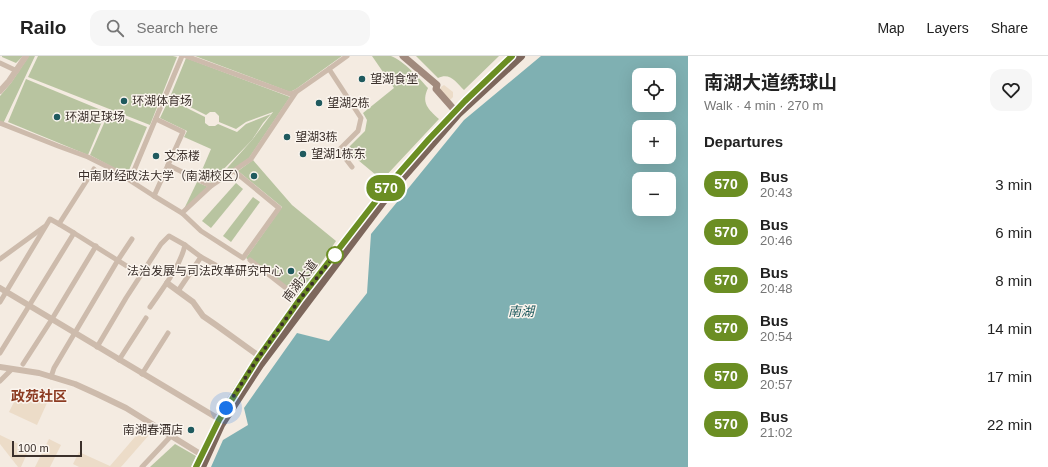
<!DOCTYPE html>
<meta charset="utf-8">
<style>
:root{--surface:#fff;--page:#f6f6f6;--text:#222;--muted:#767676;--line:#e0e0e0}
body{margin:0;font-family:Arial,"Noto Sans SC",sans-serif;background:var(--page);color:var(--text);height:100vh;display:flex;flex-direction:column;font-size:15px;white-space:nowrap}
*{box-sizing:border-box;margin:0}
p{font-size:13px;color:var(--muted)}
.icon{flex:none;width:22px;height:22px;fill:none;stroke:currentColor;stroke-width:2;stroke-linecap:round;stroke-linejoin:round}
.map{position:relative;flex:1;overflow:hidden}
.drawer{display:flex;flex-direction:column;background:var(--surface);width:360px}
.drawer>*{flex:none}
.badge{padding:0 8px;border-radius:13px;font-size:14px;line-height:26px}
.controls{position:absolute;left:632px;top:12px;display:grid;gap:8px}
.controls a{display:grid;place-items:center;width:44px;height:44px;border-radius:8px;background:var(--surface);box-shadow:0 4px 16px #0002;font-size:20px}
.scale{position:absolute;left:12px;bottom:10px;width:70px;box-sizing:border-box;padding-left:4px;border:2px solid #3b302b;border-top:0;font-size:11px;line-height:14px;white-space:nowrap;color:#3b302b;-webkit-text-stroke:3px #fbf5ee;paint-order:stroke}
.you{position:absolute;width:20px;height:20px;margin:-10px;border:3px solid #fff;border-radius:50%;background:#1a73e8;box-shadow:0 0 0 6px #1a73e833}
.map>.badge{position:absolute;translate:-50% -50%;box-shadow:0 0 0 2px #fff}
h2{padding:0 16px;font-size:15px;line-height:36px}
.round{display:grid;place-items:center;flex:none;width:42px;height:42px;border-radius:12px;background:var(--page)}
.headline{display:flex;align-items:center;justify-content:space-between;height:68px;padding:0 16px}
h1{font-size:19px;font-weight:700;line-height:30px}
ul{padding:0;list-style:none}
li{display:flex;align-items:center;gap:12px;height:48px;padding:0 16px}
li div{flex:1}
li b{display:block;font-size:15px}
li em{font-style:normal}
li .badge{min-width:44px;font-weight:700;text-align:center}
header{display:flex;align-items:center;gap:24px;box-sizing:border-box;height:56px;padding:0 20px;background:var(--surface);border-bottom:1px solid var(--line)}
header strong{font-size:19px}
nav{display:flex;gap:22px;margin-inline-start:auto;font-size:14px}
.search{width:280px;height:36px;background:var(--page);display:flex;align-items:center;gap:10px;box-sizing:border-box;padding:0 14px;border-radius:12px;color:var(--muted);font-size:15px}
main{display:flex;flex:1;min-height:0}
.map>svg:first-child{display:block}
</style>
<header>
<strong>Railo</strong>
<div class="search"><svg class="icon" aria-label="search" viewBox="0 0 24 24"><circle cx="10" cy="10" r="6"/><path d="M15 15l6 6"/></svg>Search here</div>
<nav><a>Map</a><a>Layers</a><a>Share</a></nav>
</header>
<main>
<div class="map">
<svg width="688" height="411" viewBox="0 0 688 411">
<rect width="100%" height="100%" fill="#f4ebe1"/>
<g fill="#b8c4a0">
<path d="M2,0H23L16,7L2,1Z"/>
<path d="M29,0H35L2,70L0,69V40L11,27Z"/>
<path d="M38,0H173L177,1L150,69L28,21Z"/>
<path d="M195,0H342L296,33L290,36Z"/>
<path d="M372,0C378,0 386,0 391,0C403,4 420,23 428,32C421,47 428,53 439,63L382,124L346,94L365,75L367,64L363,57L394,32Z"/>
<path d="M416,0H499L464,34C456,26 450,16 438,22Z"/>
<path d="M186,2L290,41L249,102L213,128L252,84L273,56L246,66L236,73L219,66V60L215,56H210L206,59L170,41Z"/>
<path d="M26,23L106,56L88,99L8,66Z"/>
<path d="M169,43L205,61V67L209,70H215L218,68L237,76L246,68L271,58L263,67L252,84L216,121L212,127L199,121L211,93L184,81L187,75L160,62Z"/>
<path d="M109,56L147,71L127,119L90,99Z"/>
<path d="M253,104L292,149L336,185L298,241L246,202L282,151L238,115Z"/>
<path d="M197,126L208,131L183,155Z"/>
<path d="M236,127L243,133L211,172L202,165Z"/>
<path d="M253,141L260,146L231,186L223,180Z"/>
<path d="M175,388L196,400L191,411H150Z"/>
</g>
<g fill="#ecdcc8">
<path d="M444,29L453,36V41L450,44H449L440,35L441,31Z"/>
<path d="M18,338L32,339L47,347L37,369L9,356Z"/>
<path d="M141,374L149,379L121,411H79L73,408L79,396L110,410Z"/>
<path d="M0,379L29,393L21,411H18L0,388Z"/>
<path d="M49,383L61,389L50,411H35Z"/>
</g>
<path fill="#7fb0b2" fill-rule="evenodd" d="M541,0H688V411H211L223,384L248,369L244,352L297,277L329,285L367,237L371,178L464,64ZM639,19H669V49H639ZM639,71H669V101H639ZM639,123H669V153H639Z"/>
<g fill="none" stroke-linecap="round" stroke-linejoin="round">
<g stroke="#cdbbac" stroke-width="5">
<path d="M186,0L290,38L296,36L329,13L361,62L358,75L339,94L352,111"/>
<path d="M0,7L17,15"/>
<path d="M329,13L347,0"/>
<path d="M156,63L183,76L168,109"/>
<path d="M0,67L58,90L88,101L120,117L123,120L154,140L168,109L211,130L251,103L296,36"/>
<path d="M130,124L182,0"/>
<path d="M211,130L182,157L201,175L243,202L279,152L234,115"/>
<path d="M154,140L182,157"/>
<path d="M74,177L141,219"/>
<path d="M185,189L201,201L219,211"/>
<path d="M0,203L44,171"/>
<path d="M250,204L300,243"/>
<path d="M178,235L201,201"/>
<path d="M0,246L50,163L59,168"/>
<path d="M97,291L126,242L161,188L169,180L185,189C180,211 163,232 150,251"/>
<path d="M0,297L74,177L59,168L94,113"/>
<path d="M119,304L146,262"/>
<path d="M23,308L52,263L96,190"/>
<path d="M142,318L168,277"/>
<path d="M51,321L54,312L118,204L132,183"/>
<path d="M0,325L12,313"/>
<path d="M144,376L152,368"/>
<path d="M142,411L171,380"/>
</g>
<g stroke="#cdbbac" stroke-width="6">
<path d="M0,35L9,25L26,0"/>
<path d="M167,227L193,246L203,260L216,269L259,300"/>
<path d="M0,232L219,363"/>
<path d="M0,311L39,317L75,328L97,338L126,352L202,399"/>
</g>
<path stroke="#a18a7d" stroke-width="7" d="M403,0L437,29L436,33L458,58"/>
<g stroke="#7d675c" stroke-width="8">
<path d="M224,355L256,305L300,243L393,124"/>
<path d="M202,411L221,369L260,309L391,135L458,58L521,0"/>
</g>
</g>
<g fill="none" stroke-linecap="round" stroke-linejoin="round">
<g stroke="#fff" stroke-width="9">
<path id="line" d="M196,411L219,364L256,305L300,243L386,132L429,83L465,45L512,0"/>
</g>
<use href="#line" stroke="#6b8e23" stroke-width="6"/>
<path stroke="#3b302b" stroke-width="4" stroke-dasharray="0 7.2" d="M226,352L256,305L300,243L335,199"/>
</g>
<g fill="#1f5a5e" stroke="#fbf5ee" stroke-width="1.5">
<circle cx="362" cy="23" r="4"/>
<circle cx="124" cy="45" r="4"/>
<circle cx="319" cy="47" r="4"/>
<circle cx="57" cy="61" r="4"/>
<circle cx="287" cy="81" r="4"/>
<circle cx="303" cy="98" r="4"/>
<circle cx="156" cy="100" r="4"/>
<circle cx="254" cy="120" r="4"/>
<circle cx="291" cy="215" r="4"/>
<circle cx="191" cy="374" r="4"/>
</g>
<circle fill="#fff" stroke="#6b8e23" stroke-width="2" cx="335" cy="199" r="8"/>
<g text-anchor="middle" dominant-baseline="central" stroke-width="3" stroke-linejoin="round" paint-order="stroke">
<g font-size="12" fill="#3b302b" stroke="#fbf5ee" text-anchor="start">
<text x="370" y="23">望湖食堂</text>
<text x="132" y="45">环湖体育场</text>
<text x="327" y="47">望湖2栋</text>
<text x="65" y="61">环湖足球场</text>
<text x="295" y="81">望湖3栋</text>
<text x="311" y="98">望湖1栋东</text>
<text x="164" y="100">文添楼</text>
<text x="246" y="120" text-anchor="end">中南财经政法大学（南湖校区）</text>
<text x="283" y="215" text-anchor="end">法治发展与司法改革研究中心</text>
<text x="183" y="374" text-anchor="end">南湖春酒店</text>
</g>
<g font-size="12" fill="#3b302b" stroke="#fbf5ee">
<text transform="translate(300 225) rotate(-53)">南湖大道</text>
</g>
<g font-size="13" font-style="italic" fill="#1f5a5e" stroke="#fbf5ee">
<text x="521" y="255">南湖</text>
</g>
<g font-size="14" font-weight="bold" fill="#8c3b22" stroke="#fbf5ee">
<text x="39" y="340">政苑社区</text>
</g>
</g>
</svg>
<div class="controls">
<a><svg class="icon" aria-label="locate" viewBox="0 0 24 24"><circle cx="12" cy="12" r="6"/><path d="M12 2v4M12 18v4M2 12h4M18 12h4"/></svg></a>
<a>+</a>
<a>−</a>
</div>
<div class="scale">100 m</div>
<div class="you" style="left:226px;top:352px"></div>
<b class="badge" style="left:386px;top:132px;background:#6b8e23;color:#fff">570</b>
</div>
<section class="drawer">
<div class="headline"><div><h1>南湖大道绣球山</h1><p>Walk · 4 min · 270 m</p></div><a class="round"><svg class="icon" aria-label="heart" viewBox="0 0 24 24"><path d="M12 20l-8-8c-3-5 5-10 8-4 3-6 11-1 8 4z"/></svg></a></div>
<h2>Departures</h2>
<ul>
<li><span class="badge" style="background:#6b8e23;color:#fff">570</span><div><b>Bus</b><p>20:43</p></div><em>3 min</em></li>
<li><span class="badge" style="background:#6b8e23;color:#fff">570</span><div><b>Bus</b><p>20:46</p></div><em>6 min</em></li>
<li><span class="badge" style="background:#6b8e23;color:#fff">570</span><div><b>Bus</b><p>20:48</p></div><em>8 min</em></li>
<li><span class="badge" style="background:#6b8e23;color:#fff">570</span><div><b>Bus</b><p>20:54</p></div><em>14 min</em></li>
<li><span class="badge" style="background:#6b8e23;color:#fff">570</span><div><b>Bus</b><p>20:57</p></div><em>17 min</em></li>
<li><span class="badge" style="background:#6b8e23;color:#fff">570</span><div><b>Bus</b><p>21:02</p></div><em>22 min</em></li>
</ul>
</section>
</main>
